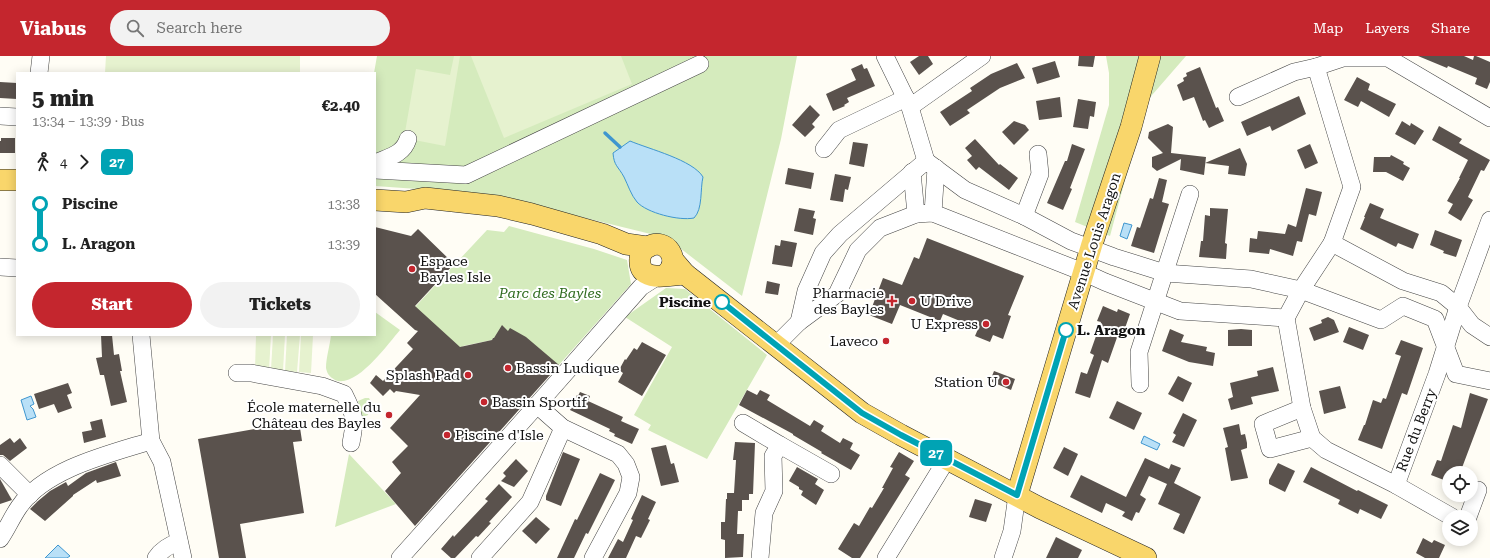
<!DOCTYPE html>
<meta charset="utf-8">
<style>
:root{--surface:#fff;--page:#f2f2f2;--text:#222;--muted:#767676;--accent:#c4262e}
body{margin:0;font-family:"Roboto Serif",serif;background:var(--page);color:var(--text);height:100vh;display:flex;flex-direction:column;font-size:15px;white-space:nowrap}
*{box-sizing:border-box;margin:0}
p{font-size:13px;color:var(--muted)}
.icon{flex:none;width:22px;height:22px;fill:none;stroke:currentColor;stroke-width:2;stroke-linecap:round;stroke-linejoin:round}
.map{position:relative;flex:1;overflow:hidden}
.panel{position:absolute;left:16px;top:16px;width:360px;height:264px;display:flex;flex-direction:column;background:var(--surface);border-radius:0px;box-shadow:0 2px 10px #0003}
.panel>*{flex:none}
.badge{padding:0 8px;border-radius:6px;font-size:14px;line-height:26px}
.fabs{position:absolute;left:1442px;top:410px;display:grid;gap:8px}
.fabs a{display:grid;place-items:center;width:36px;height:36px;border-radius:50%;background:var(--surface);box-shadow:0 2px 10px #0003;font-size:20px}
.map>.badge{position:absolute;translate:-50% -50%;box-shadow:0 0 0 2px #fff}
.legs{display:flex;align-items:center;gap:6px;height:44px;padding:0 16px;font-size:13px}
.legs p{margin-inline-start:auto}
.head{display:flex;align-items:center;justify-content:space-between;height:68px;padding:0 16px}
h1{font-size:22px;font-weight:800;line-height:30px}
.action{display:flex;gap:8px;margin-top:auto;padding:8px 16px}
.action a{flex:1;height:46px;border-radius:24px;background:var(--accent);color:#fff;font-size:16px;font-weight:800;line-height:46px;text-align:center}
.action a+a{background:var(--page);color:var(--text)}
ul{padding:0 16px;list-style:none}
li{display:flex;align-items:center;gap:14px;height:40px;font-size:15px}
li i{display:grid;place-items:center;width:6px;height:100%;margin:0 5px;background:currentColor}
li i::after{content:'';width:10px;height:10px;margin:-5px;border:3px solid;border-radius:50%;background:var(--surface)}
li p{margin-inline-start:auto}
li:first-child i{background:linear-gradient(#0000 50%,currentColor 0)}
li:last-child i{background:linear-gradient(currentColor 50%,#0000 0)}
header{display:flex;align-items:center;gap:24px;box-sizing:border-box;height:56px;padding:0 20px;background:var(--accent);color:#fff}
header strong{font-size:19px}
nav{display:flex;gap:22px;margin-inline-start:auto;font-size:14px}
.search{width:280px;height:36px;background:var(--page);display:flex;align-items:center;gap:10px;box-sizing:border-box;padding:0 14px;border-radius:22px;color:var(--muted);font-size:15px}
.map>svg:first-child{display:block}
</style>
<header>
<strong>Viabus</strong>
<div class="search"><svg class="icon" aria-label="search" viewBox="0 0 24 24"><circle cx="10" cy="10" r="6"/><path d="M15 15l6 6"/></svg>Search here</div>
<nav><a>Map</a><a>Layers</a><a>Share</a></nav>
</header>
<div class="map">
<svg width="1490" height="502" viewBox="0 0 1490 502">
<rect width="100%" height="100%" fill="#fffdf5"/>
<g fill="#d5ebbd">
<path d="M377,0H797L781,83L742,240L667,182L488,138L375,130L374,17Z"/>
<path d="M1106,0H1186L1146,46L1110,180L1075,166L1109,49V17Z"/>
<path d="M509,170L594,193L627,204L631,228L549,320L546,308L496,283L493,282L492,284L463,290L461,293L415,251L487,174L504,176Z"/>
<path d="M666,232L685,233L767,299L707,403L648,374L651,369L634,359L672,291L625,261Z"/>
<path d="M375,256L400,274C388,288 356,333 335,324C330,321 327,318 326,312C326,302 330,289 331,279H375Z"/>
<path d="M365,342H369L371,346L368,359L363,361L361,359L358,345Z"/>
<path d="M349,398L396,448L335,471L337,461Z"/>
</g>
<g fill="#e6f2cf">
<path d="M106,0H300V17H105Z"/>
<path d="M454,0H460L445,90L404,82L416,13L450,19Z"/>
<path d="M471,0H621L632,28L504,82Z"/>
<path d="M256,279H271L269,314L255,313Z"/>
<path d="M273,279H285L283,315L271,314Z"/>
<path d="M287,279H300L297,316L285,315Z"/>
<path d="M301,279H313L311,317L299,316Z"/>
</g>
<g fill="#b9e0f7" stroke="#3f96cf">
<path d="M630,85C649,93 693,104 703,121C700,133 703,153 694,162C679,165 647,157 637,146C631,139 628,129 624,121C618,110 614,110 613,97Z"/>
<path d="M1124,167L1132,169L1127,183L1120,180Z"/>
<path d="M31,340L34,348L30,350L33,353L36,361L27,364L21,344Z"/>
<path d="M1144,380L1160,388L1157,394L1141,387Z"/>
<path d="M58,489L70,500L67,502H45Z"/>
</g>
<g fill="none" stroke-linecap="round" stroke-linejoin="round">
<path stroke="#3f96cf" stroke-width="3.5" d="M605,77L620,91"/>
</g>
<g fill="#5a524d">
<path d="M919,0H928L933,8L919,19L910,6Z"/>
<path d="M1079,0H1095L1093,11L1078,10Z"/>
<path d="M1418,0H1464L1473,4L1474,0H1476L1490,6V26L1487,33L1475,28L1477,22L1448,10L1447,12Z"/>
<path d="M1055,5L1060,21L1037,28L1032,12Z"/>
<path d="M1017,7L1025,22L1000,32L967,54L970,57L950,70L940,56L972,35L970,32L991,18Z"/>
<path d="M862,8L864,13L867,12L875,30L847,42L849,46L844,49L845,50L833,55L826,38L856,24L851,13Z"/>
<path d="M1200,11L1216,52L1218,51L1224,65L1209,72L1205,64L1203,65L1194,41L1183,45L1177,29L1184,25L1183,22L1187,20L1186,17Z"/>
<path d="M1357,21L1370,28L1368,34L1396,48L1389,61L1361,45L1358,51L1344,44Z"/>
<path d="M0,26L17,27V43L0,42Z"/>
<path d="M1299,40L1306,58L1272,75L1270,70L1247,80L1241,66Z"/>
<path d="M1060,41L1062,61L1039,64L1036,45Z"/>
<path d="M1078,43L1096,46L1094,61L1090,60L1088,73L1073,71Z"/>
<path d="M810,49L820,59L812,68L815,71L805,81L792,69Z"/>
<path d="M1014,65L1025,69L1029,74L1014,89L1002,76Z"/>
<path d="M1402,65L1410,70L1411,67L1424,75L1415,89L1395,78Z"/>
<path d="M1168,68L1173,71L1171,97L1206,101L1204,119L1180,114L1181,103L1157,115L1152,111V101L1163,97L1148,82L1149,76Z"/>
<path d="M1439,70L1462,83L1459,87L1490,104L1484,115L1481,114L1468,141L1473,144L1461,165L1448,157L1453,148L1447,145L1460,122H1459L1468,104L1432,84Z"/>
<path d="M1,82H15V97H0V85H1Z"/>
<path d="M975,83L999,109L1000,108L1018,122L1009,134L979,111L976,114L967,104L972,100L965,92Z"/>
<path d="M853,86L868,88L864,111L849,108Z"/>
<path d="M1072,88L1085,93L1070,132L1072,133L1063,154L1047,147L1065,105H1067Z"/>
<path d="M1310,88L1318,107L1305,113L1297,94Z"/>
<path d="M1240,92L1247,108L1245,120L1228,118L1229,110L1205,107Z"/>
<path d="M1391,99L1404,106L1403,108L1410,112L1403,125L1386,116H1373L1374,101H1390Z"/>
<path d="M788,112L814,117L811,133L785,128Z"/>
<path d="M835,118L851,121L848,134L845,133L843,146L830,144Z"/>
<path d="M1159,122L1167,124L1162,146L1169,148L1154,197L1131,190L1137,171L1140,172L1150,142L1153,143Z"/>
<path d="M1306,132L1322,136L1316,160L1309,158L1302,186L1297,185L1293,200L1270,193L1269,198L1249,196L1250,182L1257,183L1258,175L1285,178L1288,168L1296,171Z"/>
<path d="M1370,147L1384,153L1380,162L1419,178L1413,193L1398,187L1396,191L1360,173L1365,161H1364Z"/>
<path d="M799,152L815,155L813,162L816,163L813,179L794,175Z"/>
<path d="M1210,152L1228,153L1225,187L1227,188L1226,203L1199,201L1201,185H1203L1205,159L1210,160Z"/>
<path d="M375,171L411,180L418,173L454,208L415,250L460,291L492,284L493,282H494L502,269L508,275L510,272L526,281L559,309L415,470L385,435L401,417L392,406L408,390L390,372L420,339L396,335L394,337L390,333L383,340L370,327L376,319L383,325L413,293L407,287L418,275L415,274L375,238Z"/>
<path d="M1435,174L1462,184L1456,201L1443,197L1444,195L1430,189Z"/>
<path d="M927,182L1024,220L1008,259L1011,260L1003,283L993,279L990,286L975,280L978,273L960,265L943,258L940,265L900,249L892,268L869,259L883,222L902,229L914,201L919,203Z"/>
<path d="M781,184L797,187L792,211L772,208L775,189L780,190Z"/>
<path d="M767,225L780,228L778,239L765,237Z"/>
<path d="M1103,250L1117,256L1118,253L1130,258L1124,275L1120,273L1108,307L1102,304L1090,342L1075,337L1081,316L1087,318L1094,299L1090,297L1101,266L1097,265Z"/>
<path d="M1328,261L1334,264L1339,276L1314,285L1309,272L1322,267L1321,264Z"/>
<path d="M1349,271L1369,279L1363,294L1343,286Z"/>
<path d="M1170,273L1184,279L1181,286L1207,291L1206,295L1215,297L1213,310L1189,306L1162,295Z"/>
<path d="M1241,273L1252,274V290H1228V274Z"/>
<path d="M101,279H112L114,299L119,298L122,315H120L127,346L111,350L104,319H100L96,302L102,301Z"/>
<path d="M1401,284L1423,292L1407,339L1402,337L1382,393L1358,384L1364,369H1365L1373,344L1381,347L1383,342L1386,343L1401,300L1395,298Z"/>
<path d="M642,286L666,299L642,340L618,326L623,317L619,314L625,303L626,304L634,292L637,294Z"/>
<path d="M1273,311L1279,335L1251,341L1253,348L1231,354L1228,343L1233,341L1230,327L1258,320L1257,315Z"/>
<path d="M994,315L1015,323L1011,334L990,325Z"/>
<path d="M1178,320L1192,327L1183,346L1168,338Z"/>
<path d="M68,327L72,337L67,339L72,352L58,357L54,348L39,353L34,338Z"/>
<path d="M1340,330L1346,352L1324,358L1319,335Z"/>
<path d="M747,334L757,339L760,334L770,339L767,344L810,370L814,364L824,370L821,375L840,387L843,382L853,387L850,393L860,399L851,414L821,397L822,396L793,379V378L739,349Z"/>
<path d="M580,336L590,340L588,345L623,361L621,365L639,373L632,388L614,380L615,378L609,375L610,373L570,354L577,339L578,340Z"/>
<path d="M1470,337L1488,343L1460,417H1449V426L1431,419L1437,404L1441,405L1453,369L1461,372Z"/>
<path d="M1117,345L1142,357L1134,374L1109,362Z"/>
<path d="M1183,357L1197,364L1184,391L1172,386L1176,379L1173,377Z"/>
<path d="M102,363L106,381L84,387L82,376L92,374L90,366Z"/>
<path d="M299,365L302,385L293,386L304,457L240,468L246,502H219L198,383Z"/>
<path d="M1239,368L1241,379L1245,378L1247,387V392L1241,394L1248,422L1231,425L1225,392L1228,391L1223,372Z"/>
<path d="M10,382L14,387L20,382L27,392L10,405L3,399H0V389Z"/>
<path d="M735,386L755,387L753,438H749V444H742V455H738L737,478H744L743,501L725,502V484L721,483V466H725L726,443H727V437H734L736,404H733Z"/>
<path d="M666,389L671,408L674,407L679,426L661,430L651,392Z"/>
<path d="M1064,391L1078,398L1068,420L1053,412Z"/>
<path d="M563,396L580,403L561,450L546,444V440Z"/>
<path d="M899,396L914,405L905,419L910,422L860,502H852L838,493L854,467L859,470L870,451L872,452L884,432H882L893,412L890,411Z"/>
<path d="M1145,402L1169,413L1171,408L1181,412L1174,427L1201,441L1184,478L1173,473L1180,458L1158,448L1167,428L1149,420L1140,439L1146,443L1139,457L1136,456L1132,465L1122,460L1125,456L1106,447L1102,457L1070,441L1081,419L1126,441Z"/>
<path d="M516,403L528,415L514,431L501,425L506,420L503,417Z"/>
<path d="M116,406L121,420L97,427L96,424L73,439V440L45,465L30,453L38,445L50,435L66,426L68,430L86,417Z"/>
<path d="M1278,407L1295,415L1285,436L1269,428V424Z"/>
<path d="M797,411L818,423L815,428L824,434L816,449L801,439L803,435L799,433V431L789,425Z"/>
<path d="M1311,411L1357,435L1358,434L1388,449L1381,463L1360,453L1358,458L1338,448L1340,444L1303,426Z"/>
<path d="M600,417L615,424L588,478L586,477L574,502H557L575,463L577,464Z"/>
<path d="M0,423L12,444L0,448Z"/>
<path d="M499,428L512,441L489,466L491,467L478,481L476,480L455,502H451L441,493L453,479L454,481L488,445L485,443Z"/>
<path d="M642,439L656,446L648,463L650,464L641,482L636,480L626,502H608L618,483L623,486L633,464L631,463Z"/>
<path d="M975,443L992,448L986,466L969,461Z"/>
<path d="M536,461L550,473L536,488L522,475Z"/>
<path d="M1056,481L1082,494L1078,502H1046Z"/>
<path d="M1423,482L1432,487L1434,484L1445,489L1439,502H1425L1416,497Z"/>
</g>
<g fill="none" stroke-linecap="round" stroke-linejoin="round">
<g stroke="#444" stroke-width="18">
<g id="minor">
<path d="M885,0L910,51L926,105"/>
<path d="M1316,11L1352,131L1332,187"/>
<path d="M39,17L41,0"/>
<path d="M1238,41L1294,16L1316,11L1343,2H1388L1490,62"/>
<path d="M910,51L982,0"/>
<path d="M0,60L17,61"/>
<path d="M824,93L839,74L906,42"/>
<path d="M375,107C388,101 403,99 408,83"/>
<path d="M375,114L466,119L700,8"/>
<path d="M912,116L916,158"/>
<path d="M933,157L936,112"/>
<path d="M1024,160L1040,118L1038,98"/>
<path d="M0,211L17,212"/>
<path d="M1286,262L1302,352L1312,382L1326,394L1396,429L1437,318L1458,251L1490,164"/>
<path d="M141,279L151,385L162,406L183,502"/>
<path d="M1490,281L1472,269L1458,251L1441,237L1403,225L1332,187L1301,234L1251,223L1165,217L1114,201L1071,185L1024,160L965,134L926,105L840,178L823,197L806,235L799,266L837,238L858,194L880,172L916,158L933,157L1083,216L1105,226L1180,255L1286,262L1301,234L1381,264L1403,250L1435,263L1456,318L1490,325"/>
<path d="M776,289L799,266"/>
<path d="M237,317H251L322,330L344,338C355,360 356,362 351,387"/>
<path d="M1140,328L1139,296L1190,138"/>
<path d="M537,349L563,372L618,398L626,408L631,421L628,437L593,502"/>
<path d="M1302,352L1263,368L1270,393L1312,382"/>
<path d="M743,367L780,389"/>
<path d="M0,409L30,439"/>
<path d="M1396,429L1452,461"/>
<path d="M1468,461L1478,434"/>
<path d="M0,483C7,473 12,461 19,451C45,413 109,398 151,385"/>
<path d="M156,502C162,493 169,489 179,486"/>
<path d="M400,502L537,349L641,231L655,222"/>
<path d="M480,502L530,446L563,372"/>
<path d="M760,502L764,457L774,435L773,400L780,389L831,418"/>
<path d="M886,502L947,403"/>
<path d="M1003,502L1012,475L1017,439"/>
</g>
</g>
<g stroke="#222" stroke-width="22">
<g id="major">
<path d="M0,124H17"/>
<path d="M375,144L406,146L425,142L498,150L532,158L602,178L626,188L647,191"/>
<path d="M673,204L685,218L862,357L901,379L1040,452L1146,502"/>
<path d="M665,219C683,205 666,180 648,191C643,193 640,199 640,203C638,228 670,219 685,218"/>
<path d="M1017,439L1092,188L1131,71L1150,0"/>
</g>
</g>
<use href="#minor" stroke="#fff" stroke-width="17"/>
<use href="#major" stroke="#f9d66b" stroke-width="21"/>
</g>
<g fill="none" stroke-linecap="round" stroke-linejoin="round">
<g stroke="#fff" stroke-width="9">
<path id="line-1" d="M722,246L862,357L901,379L1017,439L1066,274"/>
</g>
<use href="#line-1" stroke="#00a3b4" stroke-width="6"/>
</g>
<g fill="#c4262e" stroke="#fff" stroke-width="1.5">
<circle cx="412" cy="213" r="4"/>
<path d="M890 239h4v4h4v4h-4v4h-4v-4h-4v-4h4z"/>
<circle cx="912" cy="245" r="4"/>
<circle cx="986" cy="268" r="4"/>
<circle cx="886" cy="285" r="4"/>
<circle cx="508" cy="312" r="4"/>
<circle cx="468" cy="319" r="4"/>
<circle cx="1006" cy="326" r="4"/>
<circle cx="484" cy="346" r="4"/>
<circle cx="389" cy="359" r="4"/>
<circle cx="447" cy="379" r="4"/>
</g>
<g fill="#fff" stroke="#00a3b4" stroke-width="2">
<circle cx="722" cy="246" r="7"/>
<circle cx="1066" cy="274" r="7"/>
</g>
<g text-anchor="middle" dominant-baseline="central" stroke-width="4" stroke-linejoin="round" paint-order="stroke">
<g font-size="14" fill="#111" stroke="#fff">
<text transform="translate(1094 185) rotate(-72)">Avenue Louis Aragon</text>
<text transform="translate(1416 374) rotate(-69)">Rue du Berry</text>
</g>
<g font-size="14" fill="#111" stroke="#fff" text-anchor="end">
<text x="420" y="205" text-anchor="start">Espace<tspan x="420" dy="16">Bayles Isle</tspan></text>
<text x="884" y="237">Pharmacie<tspan x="884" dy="16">des Bayles</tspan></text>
<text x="920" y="245" text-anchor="start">U Drive</text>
<text x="978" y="268">U Express</text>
<text x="878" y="285">Laveco</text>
<text x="516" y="312" text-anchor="start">Bassin Ludique</text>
<text x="460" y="319">Splash Pad</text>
<text x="998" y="326">Station U</text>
<text x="492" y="346" text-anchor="start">Bassin Sportif</text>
<text x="381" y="351">École maternelle du<tspan x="381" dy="16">Château des Bayles</tspan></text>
<text x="455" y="379" text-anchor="start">Piscine d'Isle</text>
</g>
<g font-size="14" font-style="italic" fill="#2f6b1f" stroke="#fff">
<text x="550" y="237">Parc des Bayles</text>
</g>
<g font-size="14" font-weight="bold" fill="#111" stroke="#fff" text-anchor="end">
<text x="711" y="246">Piscine</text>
<text x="1077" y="274" text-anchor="start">L. Aragon</text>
</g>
</g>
</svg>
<div class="fabs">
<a><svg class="icon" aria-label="locate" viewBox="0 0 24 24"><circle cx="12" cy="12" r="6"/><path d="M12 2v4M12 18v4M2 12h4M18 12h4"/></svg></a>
<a><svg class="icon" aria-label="layers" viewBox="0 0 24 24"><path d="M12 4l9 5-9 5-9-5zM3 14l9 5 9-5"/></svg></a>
</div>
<b class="badge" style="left:936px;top:397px;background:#00a3b4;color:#fff">27</b>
<section class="panel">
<div class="head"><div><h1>5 min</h1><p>13:34 – 13:39 · Bus</p></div><b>€2.40</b></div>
<div class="legs"><svg class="icon" aria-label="walk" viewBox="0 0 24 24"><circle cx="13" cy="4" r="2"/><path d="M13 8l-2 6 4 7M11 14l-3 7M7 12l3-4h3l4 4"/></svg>4<svg class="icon" aria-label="forward" viewBox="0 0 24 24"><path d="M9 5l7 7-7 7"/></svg><b class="badge" style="background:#00a3b4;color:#fff">27</b></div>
<ul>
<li><i style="color:#00a3b4"></i><b>Piscine</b><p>13:38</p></li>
<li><i style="color:#00a3b4"></i><b>L. Aragon</b><p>13:39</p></li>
</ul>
<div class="action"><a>Start</a><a>Tickets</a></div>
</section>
</div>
